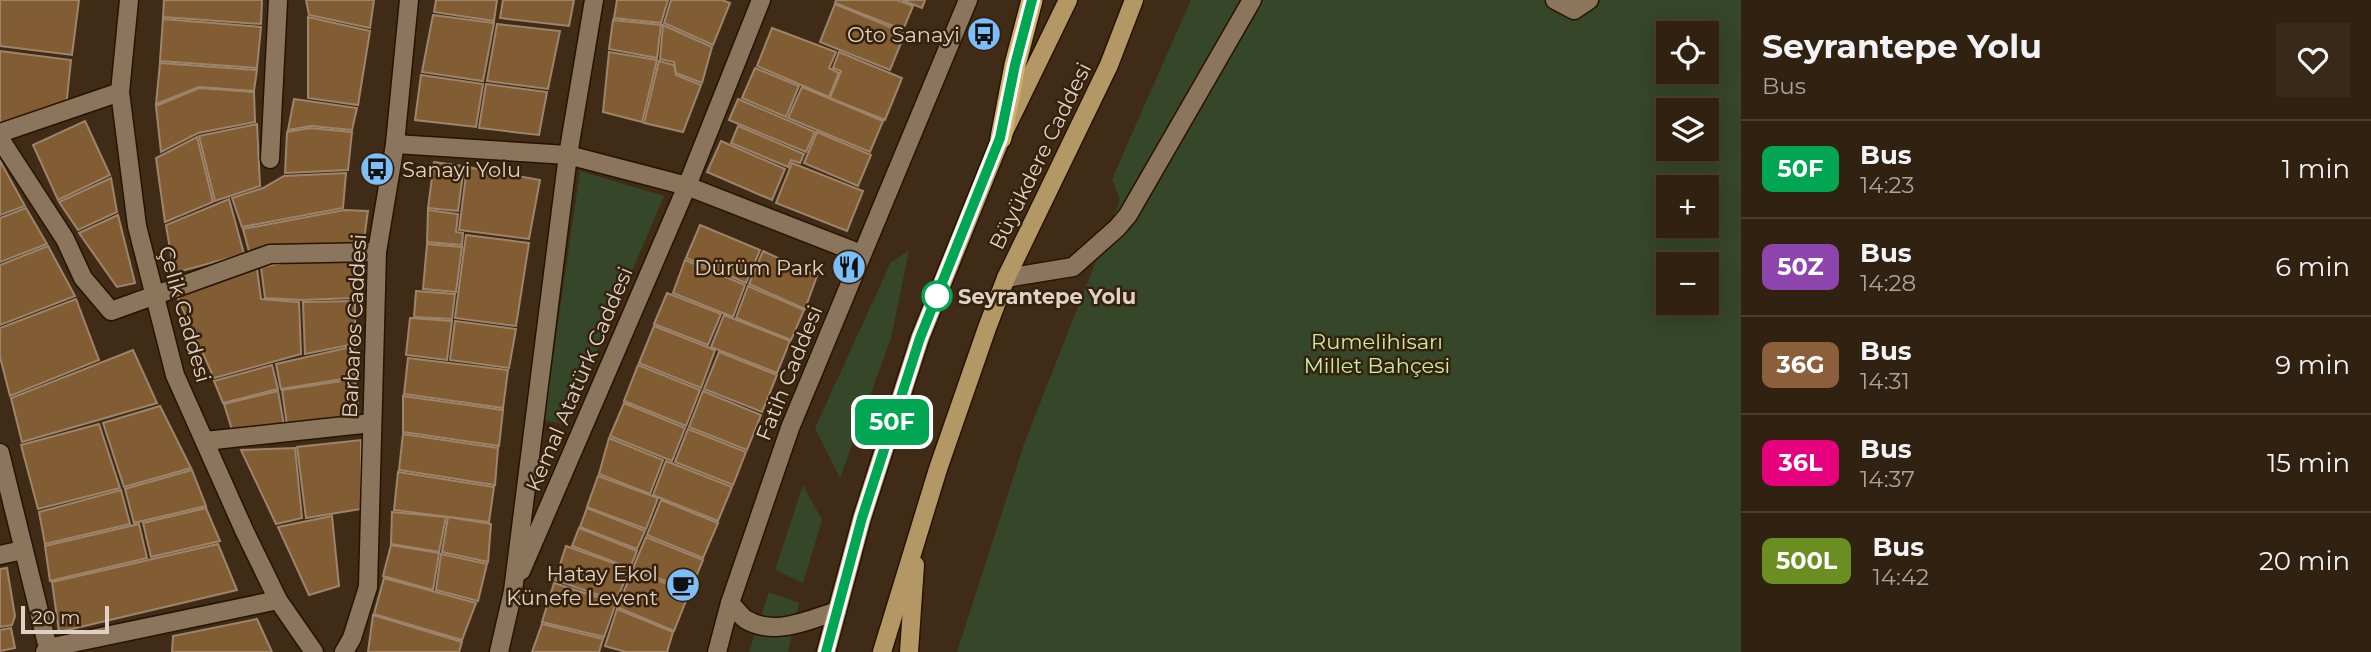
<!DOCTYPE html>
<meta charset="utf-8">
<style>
:root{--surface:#302110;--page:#382919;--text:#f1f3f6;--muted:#a8a39f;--line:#4b3e30}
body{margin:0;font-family:Montserrat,sans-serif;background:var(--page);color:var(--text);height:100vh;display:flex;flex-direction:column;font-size:26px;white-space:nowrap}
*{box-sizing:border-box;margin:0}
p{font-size:23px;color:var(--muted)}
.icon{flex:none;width:38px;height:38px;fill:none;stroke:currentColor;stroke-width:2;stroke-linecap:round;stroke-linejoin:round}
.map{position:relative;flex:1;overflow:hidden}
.panel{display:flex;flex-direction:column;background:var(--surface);width:630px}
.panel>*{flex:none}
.badge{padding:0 14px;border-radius:10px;font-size:24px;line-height:46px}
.buttons{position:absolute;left:1656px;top:21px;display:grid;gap:14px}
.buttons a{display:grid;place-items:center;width:63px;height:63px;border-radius:0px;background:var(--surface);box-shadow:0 4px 18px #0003,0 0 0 2px var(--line);font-size:35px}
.scale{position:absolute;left:21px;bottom:18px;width:88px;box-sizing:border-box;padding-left:7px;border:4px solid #dfd2c5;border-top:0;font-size:19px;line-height:24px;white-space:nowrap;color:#dfd2c5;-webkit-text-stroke:5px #36220c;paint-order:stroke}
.map>.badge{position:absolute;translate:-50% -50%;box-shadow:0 0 0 4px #fff}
.round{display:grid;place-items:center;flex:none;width:74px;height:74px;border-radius:0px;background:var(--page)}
.summary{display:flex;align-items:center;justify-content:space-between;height:119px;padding:0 21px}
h1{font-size:33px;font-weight:700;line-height:52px}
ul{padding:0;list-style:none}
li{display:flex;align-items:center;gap:21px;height:98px;padding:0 21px;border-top:2px solid var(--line)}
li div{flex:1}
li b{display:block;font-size:26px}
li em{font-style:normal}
li .badge{min-width:77px;font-weight:700;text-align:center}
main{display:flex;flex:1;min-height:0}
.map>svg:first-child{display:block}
</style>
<main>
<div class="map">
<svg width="1741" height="652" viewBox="0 0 1741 652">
<rect width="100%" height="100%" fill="#402c16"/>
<g fill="#364628" fill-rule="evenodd">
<path d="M1191,0H1741V652H957L1024,444L1120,200L1112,179ZM1668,33H1706V72H1668ZM1668,110H1706V149H1668ZM1668,187H1706V226H1668ZM1668,264H1706V303H1668Z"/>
<path d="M580,171L664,196L566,425L544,420Z"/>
<path d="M909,251L891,338L840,478L815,428L891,262Z"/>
<path d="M803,485L822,520L803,583L775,570Z"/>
<path d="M769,592L799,603L788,652H749Z"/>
</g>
<g fill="#825c32" stroke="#9d856d" stroke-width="2">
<path d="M0,0H79L72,55L0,46Z"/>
<path d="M164,0H262L261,24L163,17Z"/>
<path d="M306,0H374L370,28L309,15Z"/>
<path d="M436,0H497L494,21L434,12Z"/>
<path d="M503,0H574L569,26L500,18Z"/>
<path d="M617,0H668L661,23L614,18Z"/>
<path d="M671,0H722L730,3L713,45L664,23Z"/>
<path d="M836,0H897L913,6L903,30L835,3Z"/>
<path d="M902,0H925L922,8Z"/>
<path d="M835,4L905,33L890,70L820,42Z"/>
<path d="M433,15L494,23L483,81L422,72Z"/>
<path d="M308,17L370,31L358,105L308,98Z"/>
<path d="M163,19L261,27L257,68L160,61Z"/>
<path d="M613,20L661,25L657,58L609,49Z"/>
<path d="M497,24L560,31L548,89L487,81Z"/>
<path d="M663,25L712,47L702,83L676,73L674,62L660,59Z"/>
<path d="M772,28L836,52L829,68L839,73L829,97L757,66Z"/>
<path d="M0,51L71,60L66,107L0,125Z"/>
<path d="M609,52L657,60L642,122L603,112Z"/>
<path d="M839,52L902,78L885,120L830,98L841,71L833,68Z"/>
<path d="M659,61L674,65L676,75L701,85L683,132L644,123Z"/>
<path d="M160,63L257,70L254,91L199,87L156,104Z"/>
<path d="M755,68L799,86L786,117L742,98Z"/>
<path d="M421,75L483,84L476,127L415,120Z"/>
<path d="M486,84L547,92L539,135L479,128Z"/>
<path d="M802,87L883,121L870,152L788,118Z"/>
<path d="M199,88L254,92L255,122L198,133L161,152L156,106Z"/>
<path d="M294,99L357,108L352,130L311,126L288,130Z"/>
<path d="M738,99L815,132L806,152L729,120Z"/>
<path d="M85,121L110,175L58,200L33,145Z"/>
<path d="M257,124L260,186L215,201L199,136Z"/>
<path d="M738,126L804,154L800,163L791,160L788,167L731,143Z"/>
<path d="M310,128L352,132L348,170L285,173L287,132Z"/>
<path d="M817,132L871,155L858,186L804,163Z"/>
<path d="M197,137L213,202L165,222L156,158Z"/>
<path d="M721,141L785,169L772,200L707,172Z"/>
<path d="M0,161L25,206L0,215Z"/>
<path d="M434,162L464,166L458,211L428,208Z"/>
<path d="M792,163L863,191L847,231L776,203Z"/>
<path d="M467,167L540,180L529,239L459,230Z"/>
<path d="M346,173L343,208L242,227L232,198L263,188L284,176Z"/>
<path d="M111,178L117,212L78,230L59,202Z"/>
<path d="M229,199L244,254L174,273L166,225Z"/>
<path d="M26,208L47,244L0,262V218Z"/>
<path d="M344,210L368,211L363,247L250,255L243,229Z"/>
<path d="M428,210L458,214L456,232L463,233L462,245L427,242Z"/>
<path d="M118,215L135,283L117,287L79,233Z"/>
<path d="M700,225L760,250L746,283L686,258Z"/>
<path d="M466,235L529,243L516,326L455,318Z"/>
<path d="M427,244L462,247L456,292L423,289Z"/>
<path d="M48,246L75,296L0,325V265Z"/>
<path d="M763,251L817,276L805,309L749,284Z"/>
<path d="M300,260L355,262L354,298L302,300L265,298L261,267Z"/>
<path d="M685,260L745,285L733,317L673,293Z"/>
<path d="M257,269L261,299L299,302L301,354L214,378L174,290L227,273Z"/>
<path d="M748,286L804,310L791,340L736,318Z"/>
<path d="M416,291L455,294L452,319L414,317Z"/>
<path d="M667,293L721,314L708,345L654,324Z"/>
<path d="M76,299L99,360L10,396L0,357V328Z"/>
<path d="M355,301V344L305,354L303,302Z"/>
<path d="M724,315L790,341L777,373L711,347Z"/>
<path d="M410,318L452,321L447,360L406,355Z"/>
<path d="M455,321L516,329L509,368L450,360Z"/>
<path d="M654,326L715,350L701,388L639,363Z"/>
<path d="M355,346V377L281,389L276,364Z"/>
<path d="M133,350L157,403L22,442L11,398Z"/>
<path d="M719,352L777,375L762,412L704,389Z"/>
<path d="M408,358L508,370L503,408L404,394Z"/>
<path d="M272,365L278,389L223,403L214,381Z"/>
<path d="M638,365L700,390L686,426L624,401Z"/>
<path d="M355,379L359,415L287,425L282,390Z"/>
<path d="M278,391L284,425L234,436L224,404Z"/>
<path d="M703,391L761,415L747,450L689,427Z"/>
<path d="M403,396L503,410L499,446L403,432Z"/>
<path d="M624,403L685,428L672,461L610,436Z"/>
<path d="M160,406L191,468L124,487L103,423Z"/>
<path d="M99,424L120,488L38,509L21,445Z"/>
<path d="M688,429L746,452L733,485L675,462Z"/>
<path d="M403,434L498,448L495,485L399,470Z"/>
<path d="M609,438L663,460L650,494L599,474Z"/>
<path d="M361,440V509L306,518L297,447Z"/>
<path d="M295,448L302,518L276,524L241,450Z"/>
<path d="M666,461L732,487L718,521L653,495Z"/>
<path d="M192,470L206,506L134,523L125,489Z"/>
<path d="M398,472L494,487L489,522L394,510Z"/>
<path d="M598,476L658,498L646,529L587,507Z"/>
<path d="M121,490L130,524L45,544L39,512Z"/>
<path d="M661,500L718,523L703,558L647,535Z"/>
<path d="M206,508L220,541L151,557L143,523Z"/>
<path d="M587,508L645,531L637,549L580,527Z"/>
<path d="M392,512L446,517L439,552L391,544Z"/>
<path d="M332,516L339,586L309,595L278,527Z"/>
<path d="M448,517L491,524L488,562L442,552Z"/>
<path d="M139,524L147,558L50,581L45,546Z"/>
<path d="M579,528L637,551L630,568L572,546Z"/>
<path d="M646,537L703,560L690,591L633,568Z"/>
<path d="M218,544L237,590L59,632L52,582Z"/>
<path d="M391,545L439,553L433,590L383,576Z"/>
<path d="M566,546L630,569L616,601L555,580Z"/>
<path d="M441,554L487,564L478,601L436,590Z"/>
<path d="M7,568L15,616L12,625L0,627V569Z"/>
<path d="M633,570L689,593L674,631L617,607Z"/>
<path d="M384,578L476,603L462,640L374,614Z"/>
<path d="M554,583L616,603L604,637L542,622Z"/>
<path d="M617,609L673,632L667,652H626L605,646Z"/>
<path d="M373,615L462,642L459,652H368Z"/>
<path d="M257,619L272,652H172L173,636Z"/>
<path d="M542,624L603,639L599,652H532Z"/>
<path d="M11,628L15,648L0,651V630Z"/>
</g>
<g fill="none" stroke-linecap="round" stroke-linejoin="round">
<g stroke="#261400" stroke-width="21">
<g id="minor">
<path d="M129,0L120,92L137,226L175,375L244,530L278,600L314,652"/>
<path d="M1555,0L1574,10L1589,0"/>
<path d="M0,133L120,92"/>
<path d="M0,139L65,239L83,278L111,311L270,254L377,252"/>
<path d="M395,144L568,155L687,186L861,254"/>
<path d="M270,159L278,0"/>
<path d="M1006,278L1073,267L1117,228L1128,215L1252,0"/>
<path d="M205,441L372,423"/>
<path d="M0,453L48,648"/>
<path d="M0,555L23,550"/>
<path d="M521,571L687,186L761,0"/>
<path d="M730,603C735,608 740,615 745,619C774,637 808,620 837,611"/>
<path d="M45,652L48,648L278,600"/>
<path d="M344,652L352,638L368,587L377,252L395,144L409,0"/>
<path d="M499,652L513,591L568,155L594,0"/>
<path d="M717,652L730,603L790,428L968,0"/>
</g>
</g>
<g stroke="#261400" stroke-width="21">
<g id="major">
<path d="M826,652L862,518L920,338L1001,138L1068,0"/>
<path d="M882,652L938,469L987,328L1006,278L1109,65L1134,0"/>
<path d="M909,652L915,565"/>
</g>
</g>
<g stroke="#261400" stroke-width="24">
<path id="highway" d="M1001,138L1015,65L1032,0"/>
</g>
<use href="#minor" stroke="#8c755d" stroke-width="18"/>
<use href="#major" stroke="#b39865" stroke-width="18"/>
<use href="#highway" stroke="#cdb06a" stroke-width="21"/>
</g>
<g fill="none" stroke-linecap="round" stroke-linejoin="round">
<g stroke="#fff" stroke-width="16">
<path id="line" d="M826,652L862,518L920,338L1000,138L1015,65L1032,0"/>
</g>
<use href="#line" stroke="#00a651" stroke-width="10"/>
</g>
<defs>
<g id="bus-disc" transform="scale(1.75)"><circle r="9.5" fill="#7bbef8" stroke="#36220c"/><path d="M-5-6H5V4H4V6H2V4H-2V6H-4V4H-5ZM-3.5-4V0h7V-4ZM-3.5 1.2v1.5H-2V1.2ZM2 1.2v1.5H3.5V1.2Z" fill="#111"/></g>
<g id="restaurant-disc" transform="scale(1.75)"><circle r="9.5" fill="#7bbef8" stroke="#36220c"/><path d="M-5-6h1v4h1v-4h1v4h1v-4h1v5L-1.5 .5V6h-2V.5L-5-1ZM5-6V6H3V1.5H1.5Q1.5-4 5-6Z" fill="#111"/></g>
<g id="cafe-disc" transform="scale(1.75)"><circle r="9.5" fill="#7bbef8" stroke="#36220c"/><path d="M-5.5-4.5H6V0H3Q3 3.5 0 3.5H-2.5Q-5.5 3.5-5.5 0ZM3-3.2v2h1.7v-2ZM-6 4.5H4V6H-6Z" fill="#111"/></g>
</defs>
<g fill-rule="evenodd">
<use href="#bus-disc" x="984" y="34"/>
<use href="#bus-disc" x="377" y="169"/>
<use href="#restaurant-disc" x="849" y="267"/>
<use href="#cafe-disc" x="683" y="585"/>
</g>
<circle fill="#fff" stroke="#00a651" stroke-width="3.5" cx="937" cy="296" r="14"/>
<g text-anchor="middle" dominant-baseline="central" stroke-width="5" stroke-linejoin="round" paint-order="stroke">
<g font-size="21" fill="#dfd2c5" stroke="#36220c" text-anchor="end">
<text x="960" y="34">Oto Sanayi</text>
<text x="402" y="169" text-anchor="start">Sanayi Yolu</text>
<text x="824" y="267">Dürüm Park</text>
<text x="658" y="573">Hatay Ekol<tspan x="658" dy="24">Künefe Levent</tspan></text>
</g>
<g font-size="21" fill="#dfd2c5" stroke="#36220c">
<text transform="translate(1040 156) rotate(-64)">Büyükdere Caddesi</text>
<text transform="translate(185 314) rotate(74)">Çelik Caddesi</text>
<text transform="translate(354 326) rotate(-87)">Barbaros Caddesi</text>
<text transform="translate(789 373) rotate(-68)">Fatih Caddesi</text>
<text transform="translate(579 379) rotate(-67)">Kemal Atatürk Caddesi</text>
</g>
<g font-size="21" font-weight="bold" fill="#dfd2c5" stroke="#36220c" text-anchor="start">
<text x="958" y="296">Seyrantepe Yolu</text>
</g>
<g font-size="21" fill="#c4eea4" stroke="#36220c">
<text x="1377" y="341">Rumelihisarı<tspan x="1377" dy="24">Millet Bahçesi</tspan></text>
</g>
</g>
</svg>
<div class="buttons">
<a><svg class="icon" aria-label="locate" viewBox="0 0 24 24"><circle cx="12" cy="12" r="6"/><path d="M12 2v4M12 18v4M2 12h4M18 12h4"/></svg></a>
<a><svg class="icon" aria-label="layers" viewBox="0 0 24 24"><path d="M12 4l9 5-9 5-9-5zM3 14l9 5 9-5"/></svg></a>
<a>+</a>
<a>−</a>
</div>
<div class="scale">20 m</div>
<b class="badge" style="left:892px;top:422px;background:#00a651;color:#fff">50F</b>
</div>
<section class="panel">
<div class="summary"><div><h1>Seyrantepe Yolu</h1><p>Bus</p></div><a class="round"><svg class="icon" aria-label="heart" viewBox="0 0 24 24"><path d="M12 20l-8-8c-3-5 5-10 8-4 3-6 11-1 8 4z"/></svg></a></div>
<ul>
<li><span class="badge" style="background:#00a651;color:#fff">50F</span><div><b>Bus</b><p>14:23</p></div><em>1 min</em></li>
<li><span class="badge" style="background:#8e44ad;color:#fff">50Z</span><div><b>Bus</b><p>14:28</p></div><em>6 min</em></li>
<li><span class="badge" style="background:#8b5e3c;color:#fff">36G</span><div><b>Bus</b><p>14:31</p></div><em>9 min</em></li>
<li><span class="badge" style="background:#e6007e;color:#fff">36L</span><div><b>Bus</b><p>14:37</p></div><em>15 min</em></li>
<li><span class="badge" style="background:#6b8e23;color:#fff">500L</span><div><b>Bus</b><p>14:42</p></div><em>20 min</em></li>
</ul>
</section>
</main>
